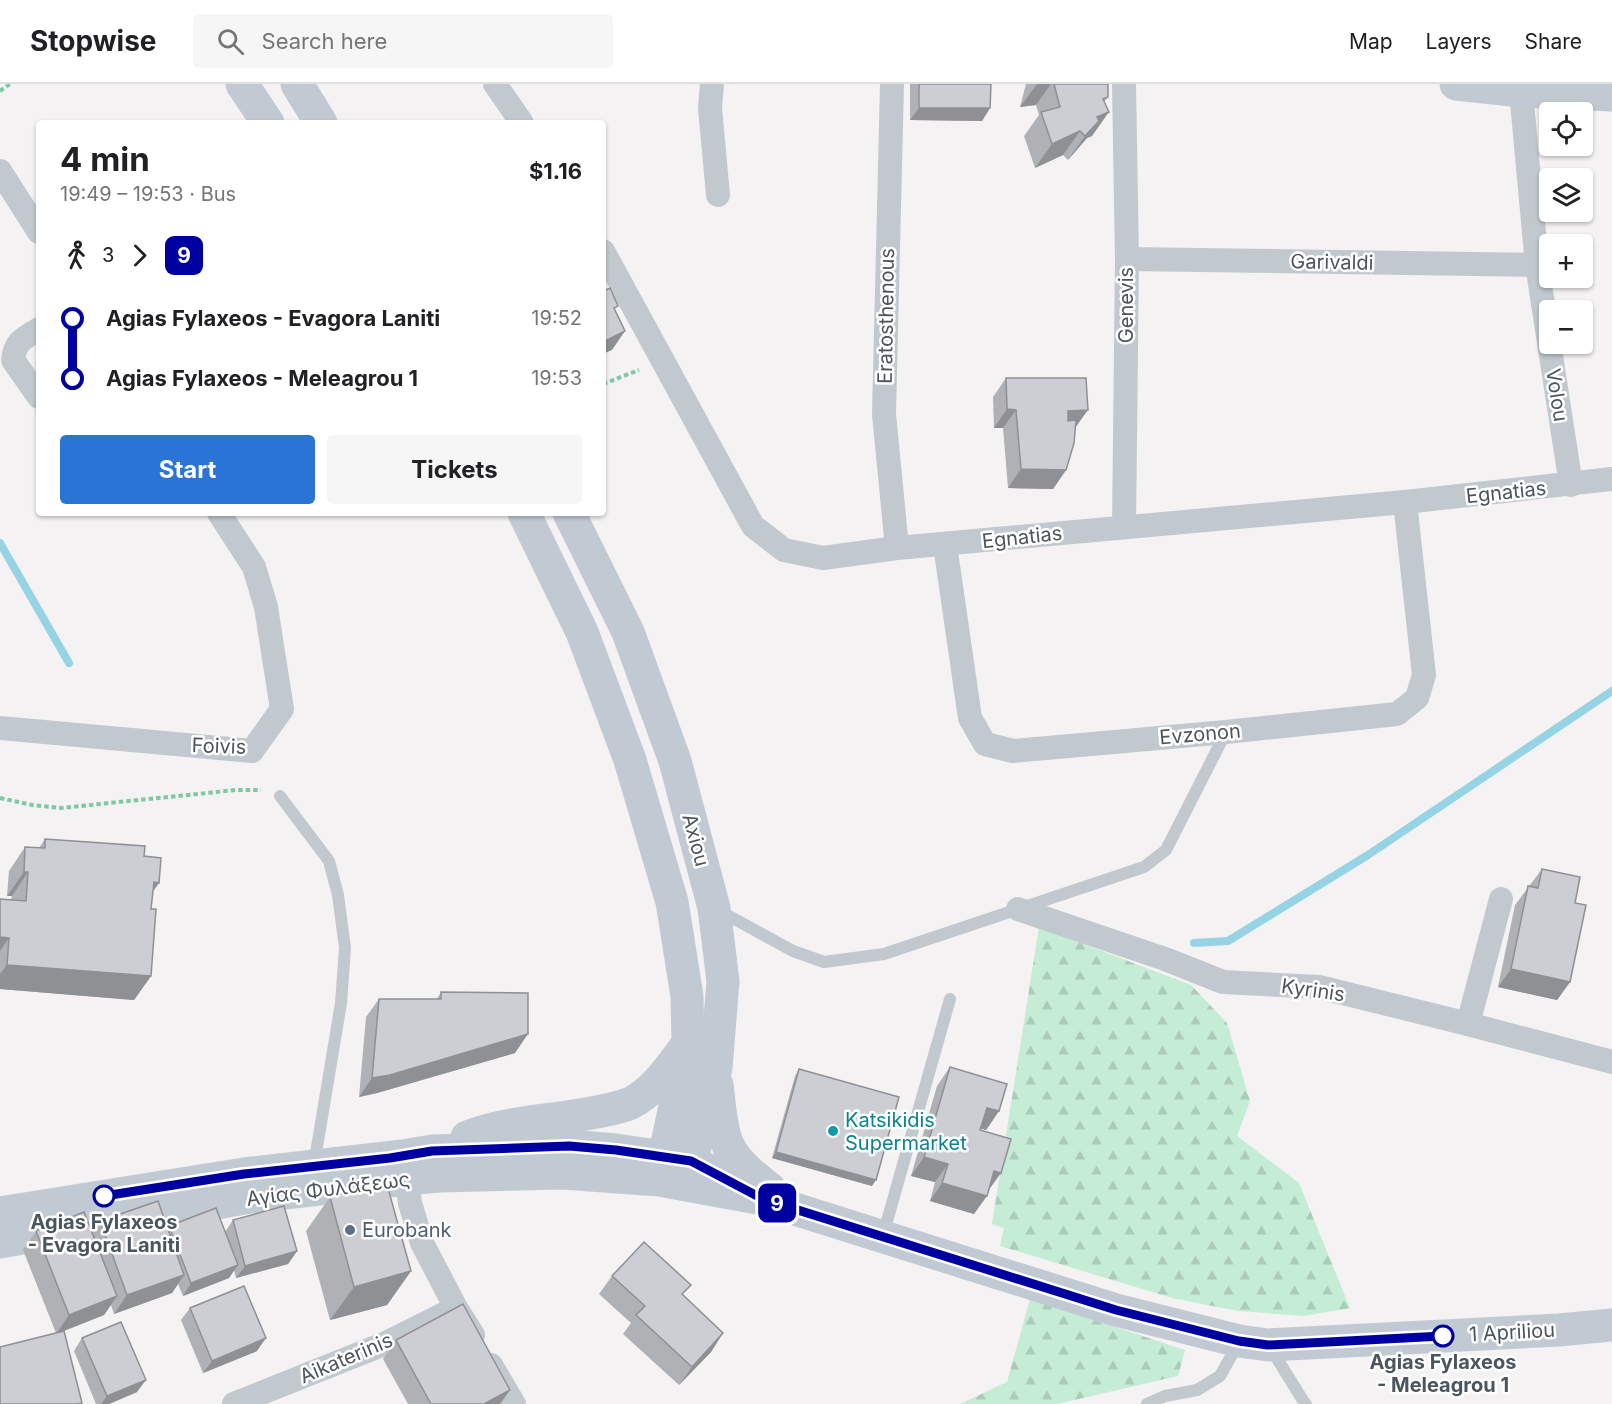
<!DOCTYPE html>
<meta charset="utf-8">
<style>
:root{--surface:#fff;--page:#f6f6f6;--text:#202124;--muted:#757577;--line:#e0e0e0;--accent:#2a74d5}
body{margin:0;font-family:Inter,sans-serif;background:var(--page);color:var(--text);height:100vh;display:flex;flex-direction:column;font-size:22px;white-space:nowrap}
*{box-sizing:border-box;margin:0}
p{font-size:20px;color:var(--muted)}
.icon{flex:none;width:33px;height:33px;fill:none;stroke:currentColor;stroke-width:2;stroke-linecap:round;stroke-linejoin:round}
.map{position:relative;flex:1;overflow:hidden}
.side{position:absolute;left:36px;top:36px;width:570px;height:396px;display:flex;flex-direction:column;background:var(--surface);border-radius:6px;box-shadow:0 2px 4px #0004}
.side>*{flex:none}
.badge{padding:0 12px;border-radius:9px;font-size:21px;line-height:39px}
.buttons{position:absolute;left:1539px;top:18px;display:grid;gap:12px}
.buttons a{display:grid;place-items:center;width:54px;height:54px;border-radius:6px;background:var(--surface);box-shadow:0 2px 4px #0004;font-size:30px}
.map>.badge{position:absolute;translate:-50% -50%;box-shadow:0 0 0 3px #fff}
.legs{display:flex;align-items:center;gap:9px;height:66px;padding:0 24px;font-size:20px}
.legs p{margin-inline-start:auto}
.overview{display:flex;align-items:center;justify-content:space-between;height:102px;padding:0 24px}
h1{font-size:33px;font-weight:700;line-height:45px}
.button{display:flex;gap:12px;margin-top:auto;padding:12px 24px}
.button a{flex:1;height:69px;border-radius:6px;background:var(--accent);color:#fff;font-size:24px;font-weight:700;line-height:69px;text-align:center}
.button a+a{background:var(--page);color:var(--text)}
ul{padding:0 24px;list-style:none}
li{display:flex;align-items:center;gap:21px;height:60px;font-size:22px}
li i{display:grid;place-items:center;width:9px;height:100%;margin:0 8px;background:currentColor}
li i::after{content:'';width:15px;height:15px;margin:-8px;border:4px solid;border-radius:50%;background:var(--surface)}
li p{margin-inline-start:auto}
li:first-child i{background:linear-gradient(#0000 50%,currentColor 0)}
li:last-child i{background:linear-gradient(currentColor 50%,#0000 0)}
header{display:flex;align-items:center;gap:36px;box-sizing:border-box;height:84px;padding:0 30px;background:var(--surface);border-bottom:2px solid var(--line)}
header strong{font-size:28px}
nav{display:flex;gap:33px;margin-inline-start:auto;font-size:21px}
.search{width:420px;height:54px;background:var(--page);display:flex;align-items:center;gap:15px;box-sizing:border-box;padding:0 21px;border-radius:6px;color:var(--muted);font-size:22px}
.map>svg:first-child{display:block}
</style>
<header>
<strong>Stopwise</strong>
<div class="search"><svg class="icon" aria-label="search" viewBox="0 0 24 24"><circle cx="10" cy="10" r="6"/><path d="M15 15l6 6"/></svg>Search here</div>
<nav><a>Map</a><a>Layers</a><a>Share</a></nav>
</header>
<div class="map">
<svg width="1612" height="1320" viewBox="0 0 1612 1320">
<defs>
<pattern id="forest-firs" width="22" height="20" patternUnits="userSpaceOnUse" patternTransform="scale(1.5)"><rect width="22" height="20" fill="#c5ecd4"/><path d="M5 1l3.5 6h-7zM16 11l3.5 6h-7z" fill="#abccb8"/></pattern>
</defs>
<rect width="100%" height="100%" fill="#f4f2f2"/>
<g fill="url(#forest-firs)">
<path d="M1039,843L1191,901L1227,939L1250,1017L1237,1052L1299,1099L1350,1224L1304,1232L1238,1227L1172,1214L1000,1162L1004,1144L992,1140Z"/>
<path d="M1030,1215L1185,1266L1178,1292L1057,1320H960L1007,1298Z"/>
</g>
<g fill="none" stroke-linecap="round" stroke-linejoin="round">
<g stroke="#96d4e5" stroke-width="8">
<path d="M0,459L69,579"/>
<path d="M1194,859L1228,857L1368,771L1612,607"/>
</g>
<g stroke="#80c8a5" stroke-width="4" stroke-dasharray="4.5 3" stroke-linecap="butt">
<path d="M0,7L10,0"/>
<path d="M603,300L639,286"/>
<path d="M0,714L32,721L61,724L236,706H261"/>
</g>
<g stroke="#c1c9cf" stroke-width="12">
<path d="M280,712L329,777L338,811L345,864L341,919L314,1081"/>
<path d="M718,826L793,867L824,878L884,870L1144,783L1166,766L1226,648"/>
<path d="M883,1151L950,915"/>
<path d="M1271,1265L1304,1318L1306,1320"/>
<path d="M1147,1320L1165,1312L1197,1306L1220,1292L1239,1258"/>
</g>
<g stroke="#c1c9cf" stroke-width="24">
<path d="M495,0L522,39"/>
<path d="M712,0L710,24L718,111"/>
<path d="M892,0L884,330L897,464"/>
<path d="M1124,0L1127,175L1124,443"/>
<path d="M1521,7L1537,181L1571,401"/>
<path d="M0,87L39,148"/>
<path d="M603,167L753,442L784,466L823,474L897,464L1405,418L1612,395"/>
<path d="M1127,175L1537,181"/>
<path d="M39,245C24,254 15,257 13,276L39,313"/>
<path d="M945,461L970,634L985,660L1013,667L1226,648L1397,630L1417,614L1424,591L1405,418"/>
<path d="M0,644L252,667L282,625L266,523L254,483L219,429"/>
<path d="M1018,825L1165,875L1223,898L1319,903L1468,940L1612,978"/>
<path d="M1468,940L1501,815"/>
<path d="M404,1079L410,1119L422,1159L456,1224L473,1251"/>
<path d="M491,1281L514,1320"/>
<path d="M234,1320L384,1260L456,1224"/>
</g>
<g stroke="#c1cad3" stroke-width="33">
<path d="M242,0L268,39"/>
<path d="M297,0L321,39"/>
<path d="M1456,0L1521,7L1612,11"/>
<path d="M524,429L582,548L630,676L672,818L687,912L688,959L660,1094"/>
<path d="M569,429L628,548L675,677L714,824L723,897L716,984L686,1097"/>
<path d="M717,1001C720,1021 720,1043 728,1061C736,1079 755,1093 770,1105"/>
<path d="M467,1053C505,1038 547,1037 586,1030C601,1027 617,1025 631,1019C653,1008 669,985 683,966"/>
<path d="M0,1129L244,1090L403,1072L432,1067L569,1062L616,1066L691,1077L734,1100"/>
<path d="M0,1158L250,1113L406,1095L440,1092L563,1089L659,1096L763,1115L1116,1226L1239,1257L1268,1261L1559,1246L1612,1241"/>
</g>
</g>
<g fill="#afb1b5">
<path d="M910,0H991L990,24L982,37L910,36Z"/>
<path d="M1026,0H1108V13L1104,18L1092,52L1087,54L1068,76L1063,71L1035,84L1024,52L1039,31L1036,21L1020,23Z"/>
<path d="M1006,294L1076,343L1066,386L1053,405L1008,404L1003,344H994L993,313Z"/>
<path d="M45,755L144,772L153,807L151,825V892L134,916L0,905V815L11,816L12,812H7L9,787L25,763L39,764Z"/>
<path d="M1542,785L1575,819L1570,898L1557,916L1498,903L1515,821Z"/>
<path d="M441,908L515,969L377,1009L359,1013L366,933L379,915H437Z"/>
<path d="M950,983L999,1027L986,1046L981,1044L980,1046L988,1107L974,1130L930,1117L935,1098L911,1092L937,1002Z"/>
<path d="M799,985L872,1102L772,1074L795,992Z"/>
<path d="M330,1113L411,1187L387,1221L330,1236L306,1147Z"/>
<path d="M233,1136L297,1167L288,1180L236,1194L234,1186L229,1194L183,1212L178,1200L172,1209L114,1230L111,1221L104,1231L64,1247L82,1319L81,1320H0L56,1249L23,1166L36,1147L92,1149L100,1137L168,1144L169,1142L225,1148Z"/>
<path d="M612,1192L683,1212L723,1249L711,1268L679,1301L623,1250L631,1239L599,1210Z"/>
<path d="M190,1224L257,1267L203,1289L181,1236Z"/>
<path d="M82,1254L137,1308L109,1320H96L74,1267Z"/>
<path d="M396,1256L510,1306L500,1320H408L383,1275Z"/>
</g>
<g fill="#8f9094">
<path d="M1037,0H1051L1036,21L1020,23Z"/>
<path d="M919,24H990L982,37L910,36Z"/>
<path d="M1109,28L1092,52L1087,54L1068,76L1085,52L1097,33Z"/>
<path d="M1080,47L1063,71L1035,84L1052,60Z"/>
<path d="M625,247L612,266L603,270V258Z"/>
<path d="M1007,325L1016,326L1003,344H994Z"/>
<path d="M1088,326L1075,344L1055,345L1068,327Z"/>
<path d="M1021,385L1066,386L1053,405L1008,404Z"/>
<path d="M24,788H28L12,812H7Z"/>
<path d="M154,798L159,799L142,823Z"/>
<path d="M0,853L9,854L0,867Z"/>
<path d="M7,881L151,892L134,916L0,905V890Z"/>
<path d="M1511,885L1570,898L1557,916L1498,903Z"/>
<path d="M528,950L515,969L377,1009L359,1013L372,994Z"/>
<path d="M987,1024L999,1027L986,1046L974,1043Z"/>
<path d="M776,1068L876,1096L872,1102L772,1074Z"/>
<path d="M924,1073L948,1080L935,1098L911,1092Z"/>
<path d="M994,1087L1001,1089L988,1107Z"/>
<path d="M942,1099L987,1112L974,1130L930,1117Z"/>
<path d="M297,1167L288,1180L236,1194L245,1182Z"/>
<path d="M238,1181L229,1194L183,1212L191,1199Z"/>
<path d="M411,1187L387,1221L330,1236L354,1203Z"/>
<path d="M184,1191L172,1209L114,1230L127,1211Z"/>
<path d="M117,1212L104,1231L56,1250L69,1231Z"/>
<path d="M723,1249L711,1268L679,1301L692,1283Z"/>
<path d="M266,1254L257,1267L203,1289L212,1277Z"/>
<path d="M146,1296L137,1308L109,1320H101L107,1312Z"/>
<path d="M510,1306L500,1320H484Z"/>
</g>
<g fill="#ccced3" stroke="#8f9094" stroke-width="1.5">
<path d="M919,0H991L990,24H919Z"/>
<path d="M1054,0H1108V13L1103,15L1109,28L1097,33L1099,37L1085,52L1080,47L1052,60L1041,28L1060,23Z"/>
<path d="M603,200L606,206L610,204L618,222L614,224L625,247L603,258Z"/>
<path d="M1006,294H1086L1088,326L1068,327V337L1076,336L1074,359L1066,386L1021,385L1016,326L1007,325Z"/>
<path d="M45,755L145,762L144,772L161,774L159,799L154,798L151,825H156L151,892L7,881L9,854L0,853V815L26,817L28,788H24L25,763L45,764Z"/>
<path d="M1542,785L1580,793L1575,819L1586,821L1570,898L1511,885L1528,802L1538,804Z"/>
<path d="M441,908L528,909V950L390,991L372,994L379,915H441Z"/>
<path d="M950,983L1007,1000L999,1027L987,1024L980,1046L1011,1055L1001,1089L994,1087L987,1112L942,1099L948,1080L924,1073Z"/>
<path d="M799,985L899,1013L876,1096L776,1068Z"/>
<path d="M386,1097L411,1187L354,1203L330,1113Z"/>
<path d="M158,1117L184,1191L127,1211L100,1137Z"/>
<path d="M284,1122L297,1167L245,1182L233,1136Z"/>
<path d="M216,1124L238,1181L191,1199L169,1142Z"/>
<path d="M84,1128L117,1212L69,1231L36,1147Z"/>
<path d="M644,1158L691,1201L682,1210L723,1249L692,1283L636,1231L645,1222L612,1192Z"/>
<path d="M244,1202L266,1254L212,1277L190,1224Z"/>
<path d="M463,1220L510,1306L484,1320H431L396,1256Z"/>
<path d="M121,1238L146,1296L107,1312L82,1254Z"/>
<path d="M64,1247L82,1319L77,1320H0V1263Z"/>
</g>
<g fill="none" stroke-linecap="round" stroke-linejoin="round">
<g stroke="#fff" stroke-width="14">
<path id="line-1" d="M104,1112L244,1090L390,1074L432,1067L569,1062L616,1066L691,1077L763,1115L1116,1226L1239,1257L1268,1261L1443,1252"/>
</g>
<use href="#line-1" stroke="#0000a0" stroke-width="9"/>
</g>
<circle fill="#0f9aa8" stroke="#fff" stroke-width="2" cx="833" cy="1047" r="6"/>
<g fill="#fff" stroke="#0000a0" stroke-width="3">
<circle cx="104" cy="1112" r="10"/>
<circle cx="1443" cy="1252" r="10"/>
</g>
<circle fill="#5c6f8a" stroke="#fff" stroke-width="2" cx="350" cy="1146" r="6"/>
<g text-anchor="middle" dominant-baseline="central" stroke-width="5" stroke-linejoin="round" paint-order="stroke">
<g font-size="20" fill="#4b555d" stroke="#fff">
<text transform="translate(1332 178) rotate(1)">Garivaldi</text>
<text transform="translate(1126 221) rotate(-90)">Genevis</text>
<text transform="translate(886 232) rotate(-89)">Eratosthenous</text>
<text transform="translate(1557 311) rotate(81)">Volou</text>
<text transform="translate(1506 408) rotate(-6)">Egnatias</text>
<text transform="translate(1022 453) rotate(-6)">Egnatias</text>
<text transform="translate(1200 650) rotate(-5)">Evzonon</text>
<text transform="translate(219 662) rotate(2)">Foivis</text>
<text transform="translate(696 756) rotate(75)">Axiou</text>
<text transform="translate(1313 906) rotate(8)">Kyrinis</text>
<text transform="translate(328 1105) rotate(-7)">Αγίας Φυλάξεως</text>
<text transform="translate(1512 1248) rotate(-3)">1 Apriliou</text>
<text transform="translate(346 1274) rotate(-23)">Aikaterinis</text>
</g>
<g font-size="20" fill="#0d838f" stroke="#fff" text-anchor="start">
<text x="845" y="1036">Katsikidis<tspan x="845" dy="23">Supermarket</tspan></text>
</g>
<g font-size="20" font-weight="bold" fill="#4b555d" stroke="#fff">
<text x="104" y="1138">Agias Fylaxeos<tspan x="104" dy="23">- Evagora Laniti</tspan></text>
<text x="1443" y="1278">Agias Fylaxeos<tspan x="1443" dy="23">- Meleagrou 1</tspan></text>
</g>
<g font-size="20" fill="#4e5e75" stroke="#fff" text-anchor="start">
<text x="362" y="1146">Eurobank</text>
</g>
</g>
</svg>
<div class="buttons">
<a><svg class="icon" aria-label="locate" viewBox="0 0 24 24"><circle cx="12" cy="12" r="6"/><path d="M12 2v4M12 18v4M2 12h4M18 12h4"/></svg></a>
<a><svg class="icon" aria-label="layers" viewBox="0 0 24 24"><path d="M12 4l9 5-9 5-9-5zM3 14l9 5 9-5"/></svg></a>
<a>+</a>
<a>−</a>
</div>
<b class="badge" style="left:777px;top:1119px;background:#0000a0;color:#fff">9</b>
<section class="side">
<div class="overview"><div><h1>4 min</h1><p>19:49 – 19:53 · Bus</p></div><b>$1.16</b></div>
<div class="legs"><svg class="icon" aria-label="walk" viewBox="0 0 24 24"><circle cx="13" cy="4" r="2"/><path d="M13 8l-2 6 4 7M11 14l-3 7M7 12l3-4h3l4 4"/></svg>3<svg class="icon" aria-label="forward" viewBox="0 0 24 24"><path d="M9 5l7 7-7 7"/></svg><b class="badge" style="background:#0000a0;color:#fff">9</b></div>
<ul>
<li><i style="color:#0000a0"></i><b>Agias Fylaxeos - Evagora Laniti</b><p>19:52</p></li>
<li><i style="color:#0000a0"></i><b>Agias Fylaxeos - Meleagrou 1</b><p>19:53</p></li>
</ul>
<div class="button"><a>Start</a><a>Tickets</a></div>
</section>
</div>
